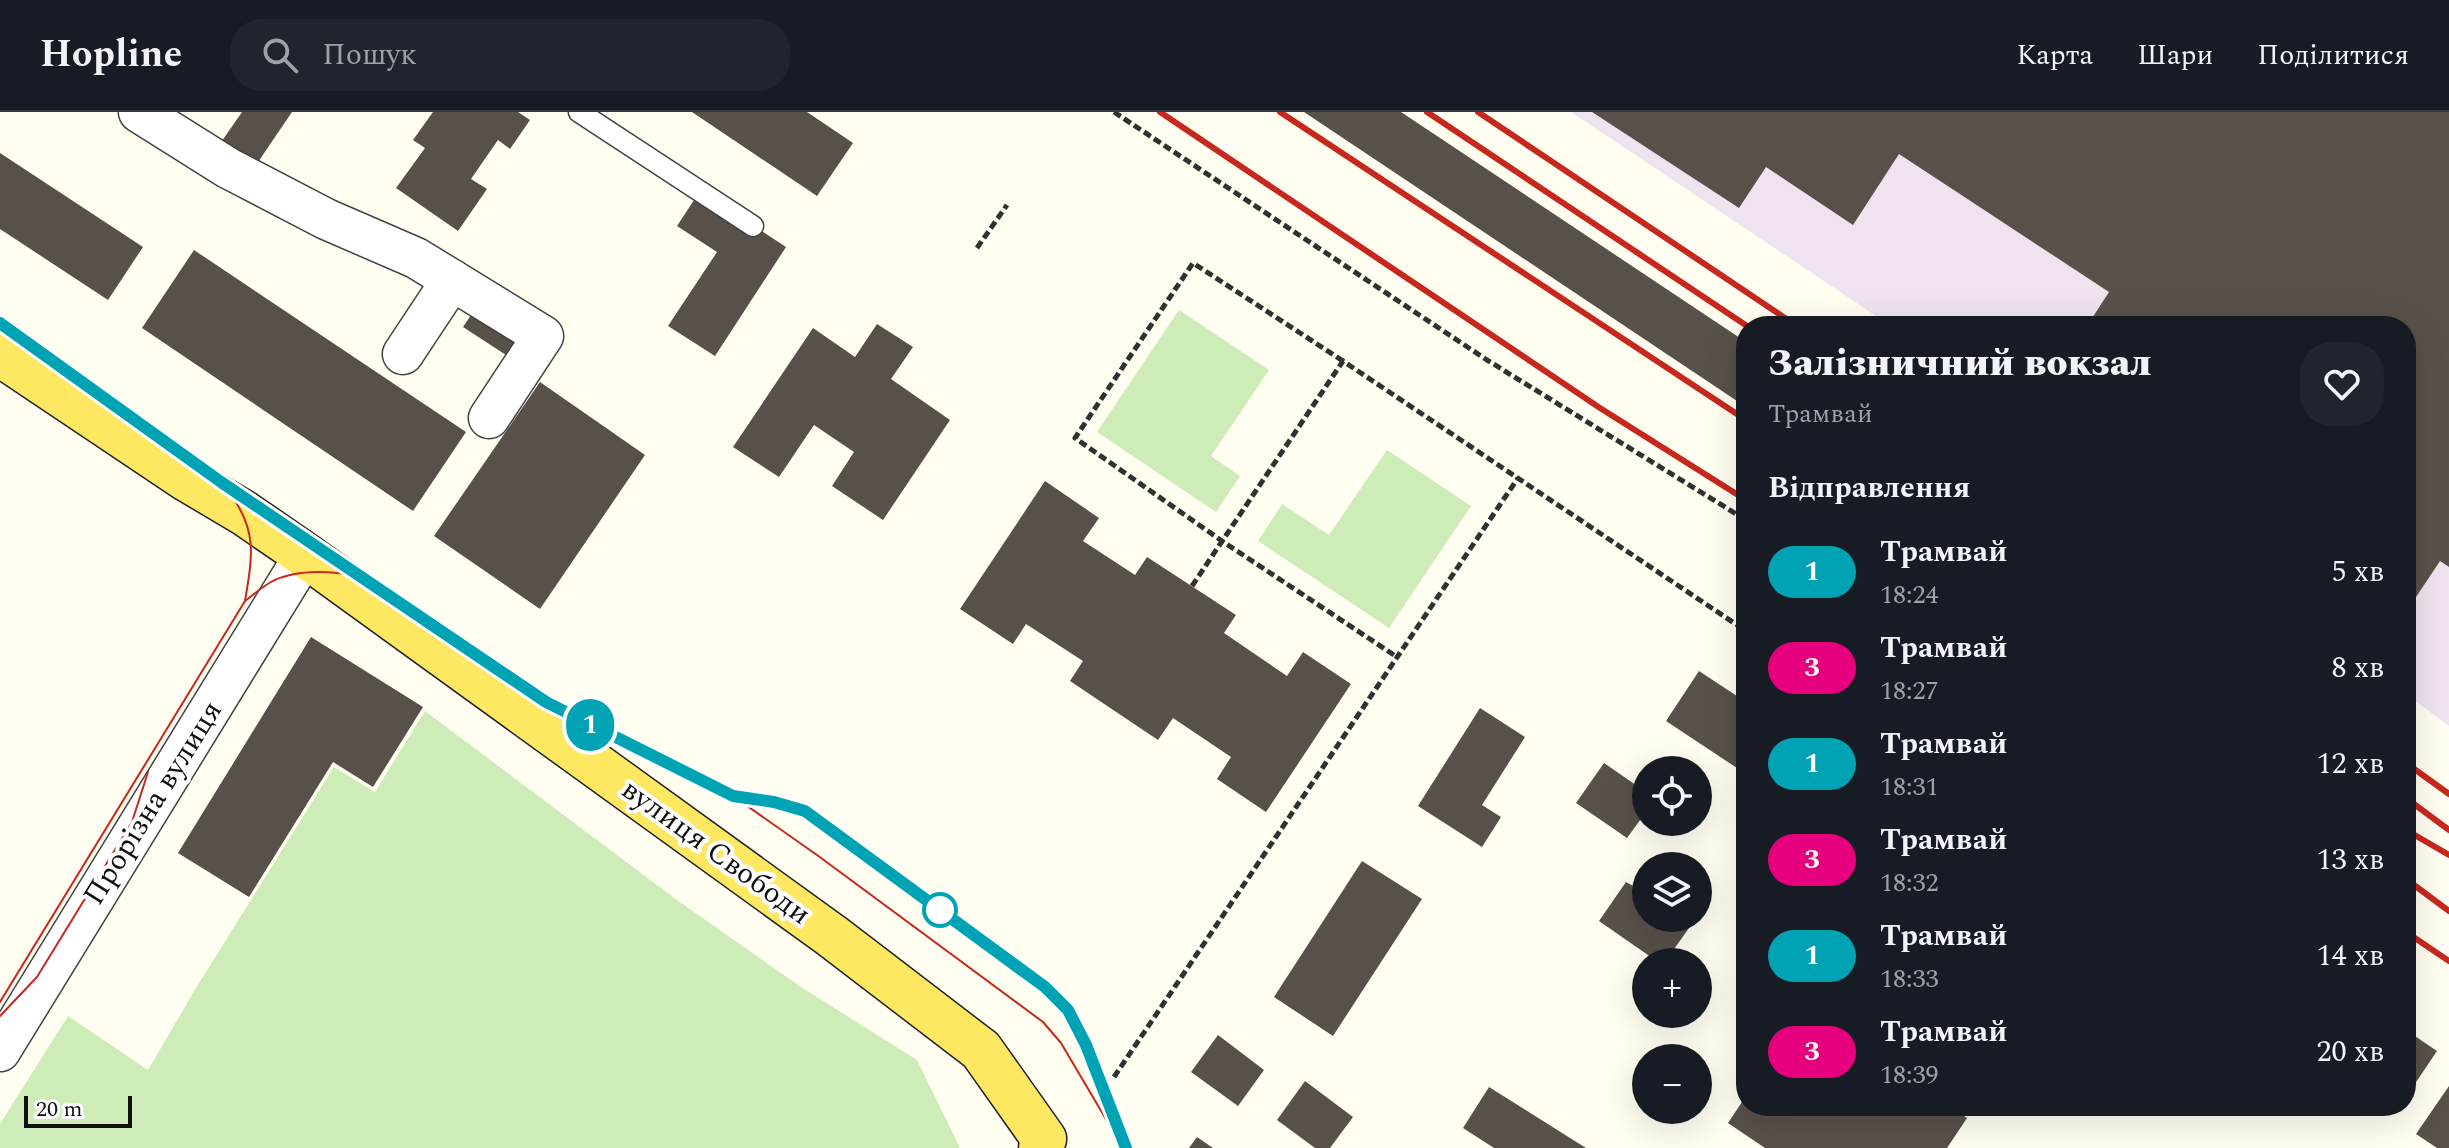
<!DOCTYPE html>
<html lang="uk">
<meta charset="utf-8">
<style>
:root{--surface:#171b24;--page:#20242c;--text:#f1f3f6;--muted:#9ea1a6;--line:#363941}
body{margin:0;font-family:Spectral,serif;background:var(--page);color:var(--text);height:100vh;display:flex;flex-direction:column;font-size:30px;white-space:nowrap}
*{box-sizing:border-box;margin:0}
p{font-size:26px;color:var(--muted)}
.icon{flex:none;width:44px;height:44px;fill:none;stroke:currentColor;stroke-width:2;stroke-linecap:round;stroke-linejoin:round}
.map{position:relative;flex:1;overflow:hidden}
.sheet{position:absolute;left:1736px;top:204px;width:680px;height:800px;display:flex;flex-direction:column;background:var(--surface);border-radius:32px;box-shadow:0 8px 32px #0002}
.sheet>*{flex:none}
.badge{padding:0 16px;border-radius:26px;font-size:28px;line-height:52px}
.tools{position:absolute;left:1632px;top:644px;display:grid;gap:16px}
.tools a{display:grid;place-items:center;width:80px;height:80px;border-radius:50%;background:var(--surface);box-shadow:0 8px 32px #0002;font-size:40px}
.scale{position:absolute;left:24px;bottom:20px;width:108px;box-sizing:border-box;padding-left:8px;border:4px solid #0f0f0f;border-top:0;font-size:22px;line-height:28px;white-space:nowrap;color:#0f0f0f;-webkit-text-stroke:6px #fff;paint-order:stroke}
.map>.badge{position:absolute;translate:-50% -50%;box-shadow:0 0 0 4px #fff}
h2{padding:0 32px;font-size:30px;line-height:72px}
.round{display:grid;place-items:center;flex:none;width:84px;height:84px;border-radius:32px;background:var(--page)}
.summary{display:flex;align-items:center;justify-content:space-between;height:136px;padding:0 32px}
h1{font-size:38px;font-weight:800;line-height:60px}
ul{padding:0;list-style:none}
li{display:flex;align-items:center;gap:24px;height:96px;padding:0 32px}
li div{flex:1}
li b{display:block;font-size:30px}
li em{font-style:normal}
li .badge{min-width:88px;font-weight:700;text-align:center}
header{display:flex;align-items:center;gap:48px;box-sizing:border-box;height:112px;padding:0 40px;background:var(--surface);border-bottom:2px solid var(--line)}
header strong{font-size:38px}
nav{display:flex;gap:44px;margin-inline-start:auto;font-size:28px}
.search{width:560px;height:72px;background:var(--page);display:flex;align-items:center;gap:20px;box-sizing:border-box;padding:0 28px;border-radius:32px;color:var(--muted);font-size:30px}
.map>svg:first-child{display:block}
</style>
<header>
<strong>Hopline</strong>
<div class="search"><svg class="icon" aria-label="search" viewBox="0 0 24 24"><circle cx="10" cy="10" r="6"/><path d="M15 15l6 6"/></svg>Пошук</div>
<nav><a>Карта</a><a>Шари</a><a>Поділитися</a></nav>
</header>
<div class="map">
<svg width="2449" height="1036" viewBox="0 0 2449 1036">
<rect width="100%" height="100%" fill="#fffef1"/>
<path fill="#eee3ee" d="M1571,0H2449V614L2406,582V214H1891Z"/>
<g fill="#ceecb7">
<path d="M1179,198L1269,258L1211,344L1240,364L1216,400L1097,320Z"/>
<path d="M1387,338L1471,394L1389,516L1258,429L1282,392L1329,423Z"/>
<path d="M425,599L677,788L801,875L917,948L960,1036H0V1012L68,904L148,958L196,876L334,655L375,680Z"/>
</g>
<g fill="#58514a">
<path d="M242,0H292L250,62L215,39Z"/>
<path d="M433,0H518L530,8L510,37L498,28L471,67L487,77L458,119L396,76L425,36L413,28Z"/>
<path d="M692,0H807L853,31L817,84Z"/>
<path d="M1304,0H1401L1746,230V295Z"/>
<path d="M1592,0H2449V455L2440,449L2416,485L2406,479V214H2087L2109,180L1899,42L1853,113L1766,55L1739,96Z"/>
<path d="M0,41L143,135L108,188L0,117Z"/>
<path d="M700,79L786,135L715,244L668,214L717,140L677,114Z"/>
<path d="M194,138L466,320L413,399L142,216Z"/>
<path d="M481,188L524,216L506,243L463,215Z"/>
<path d="M877,212L913,235L891,267L950,308L883,408L832,374L854,340L814,313L779,365L733,335L813,216L855,245Z"/>
<path d="M540,270L645,343L540,497L434,424Z"/>
<path d="M1045,369L1099,406L1083,429L1135,463L1147,445L1236,503L1224,521L1287,564L1303,540L1351,572L1266,700L1217,667L1231,645L1173,606L1158,628L1070,569L1083,549L1026,512L1013,532L960,497Z"/>
<path d="M311,525L423,595L373,675L333,650L249,785L178,741Z"/>
<path d="M1699,559L1746,590V662L1666,609Z"/>
<path d="M1480,596L1525,625L1482,693L1501,705L1482,735L1418,694Z"/>
<path d="M1604,651L1646,680V700L1627,726L1576,691Z"/>
<path d="M1362,749L1422,787L1333,924L1274,885Z"/>
<path d="M1646,760V806H1696L1665,850H1658L1599,809L1626,770L1635,775Z"/>
<path d="M2406,918L2437,939L2406,985Z"/>
<path d="M1218,923L1264,958L1238,994L1191,960Z"/>
<path d="M1305,969L1353,1005L1330,1036H1315L1277,1008Z"/>
<path d="M2449,974V1036H2437L2416,1022Z"/>
<path d="M1489,975L1586,1036H1494L1463,1016Z"/>
<path d="M1746,984V994H1949L1967,1006L1947,1036H1765L1728,1011Z"/>
<path d="M1197,1025L1213,1036H1189Z"/>
</g>
<g fill="none" stroke-linecap="round" stroke-linejoin="round">
<g stroke="#424242" stroke-width="23">
<path id="service" d="M579,0L753,114"/>
</g>
<g stroke="#424242" stroke-width="43">
<g id="minor">
<path d="M139,0L228,56L326,107L416,146L543,224L489,306"/>
<path d="M403,242L452,168"/>
<path d="M0,939L305,443"/>
</g>
</g>
<g stroke="#202020" stroke-width="47">
<path id="primary" d="M0,242L185,366L244,401L305,443L832,824L981,938L1044,1027L1041,1036"/>
</g>
<g stroke="#313131" stroke-width="5" stroke-dasharray="8 4" stroke-linecap="butt">
<path d="M1114,0L1487,248L1746,408"/>
<path d="M977,136L1007,93"/>
<path d="M1343,249L1193,151L1075,326L1222,429L1397,545"/>
<path d="M1192,474L1343,249L1746,519"/>
<path d="M1114,965L1518,366"/>
</g>
<use href="#service" stroke="#fff" stroke-width="20"/>
<use href="#minor" stroke="#fff" stroke-width="40"/>
<use href="#primary" stroke="#ffe861" stroke-width="44"/>
<g stroke="#c8271e" stroke-width="2">
<path d="M0,211L221,370L546,590L733,684L817,743L1043,910L1061,931L1123,1036"/>
<path d="M245,489C253,483 262,475 271,470C295,457 327,459 353,463"/>
<path d="M737,685L774,690L805,699L1045,875L1068,898L1086,933L1112,1001"/>
<path d="M0,890L245,489C252,446 258,420 231,383"/>
<path d="M0,904L37,865L132,710L148,660"/>
</g>
<g stroke="#c8271e" stroke-width="6">
<path d="M1160,0L1600,296L1746,388"/>
<path d="M1280,0L1746,308"/>
<path d="M1427,0L1747,214"/>
<path d="M1478,0L1797,214"/>
<path d="M2406,651L2449,682"/>
<path d="M2406,686L2449,718"/>
<path d="M2406,718L2449,743"/>
<path d="M2406,767L2449,799"/>
<path d="M2406,820L2449,849"/>
</g>
</g>
<g fill="none" stroke-linecap="round" stroke-linejoin="round">
<g stroke="#fff" stroke-width="18">
<path id="line" d="M0,211L221,370L546,590L733,684L774,690L805,699L1045,875L1068,898L1086,933L1126,1036"/>
</g>
<use href="#line" stroke="#00a3b4" stroke-width="12"/>
</g>
<circle fill="#fff" stroke="#00a3b4" stroke-width="4" cx="940" cy="798" r="16"/>
<g text-anchor="middle" dominant-baseline="central" stroke-width="8" stroke-linejoin="round" paint-order="stroke">
<g font-size="30" fill="#0f0f0f" stroke="#fff">
<text transform="translate(153 691) rotate(-58)">Прорізна вулиця</text>
<text transform="translate(716 740) rotate(36)">вулиця Свободи</text>
</g>
</g>
</svg>
<div class="tools">
<a><svg class="icon" aria-label="locate" viewBox="0 0 24 24"><circle cx="12" cy="12" r="6"/><path d="M12 2v4M12 18v4M2 12h4M18 12h4"/></svg></a>
<a><svg class="icon" aria-label="layers" viewBox="0 0 24 24"><path d="M12 4l9 5-9 5-9-5zM3 14l9 5 9-5"/></svg></a>
<a>+</a>
<a>−</a>
</div>
<div class="scale">20 m</div>
<b class="badge" style="left:590px;top:613px;background:#00a3b4;color:#fff">1</b>
<section class="sheet">
<div class="summary"><div><h1>Залізничний вокзал</h1><p>Трамвай</p></div><a class="round"><svg class="icon" aria-label="heart" viewBox="0 0 24 24"><path d="M12 20l-8-8c-3-5 5-10 8-4 3-6 11-1 8 4z"/></svg></a></div>
<h2>Відправлення</h2>
<ul>
<li><span class="badge" style="background:#00a3b4;color:#fff">1</span><div><b>Трамвай</b><p>18:24</p></div><em>5 хв</em></li>
<li><span class="badge" style="background:#e6007e;color:#fff">3</span><div><b>Трамвай</b><p>18:27</p></div><em>8 хв</em></li>
<li><span class="badge" style="background:#00a3b4;color:#fff">1</span><div><b>Трамвай</b><p>18:31</p></div><em>12 хв</em></li>
<li><span class="badge" style="background:#e6007e;color:#fff">3</span><div><b>Трамвай</b><p>18:32</p></div><em>13 хв</em></li>
<li><span class="badge" style="background:#00a3b4;color:#fff">1</span><div><b>Трамвай</b><p>18:33</p></div><em>14 хв</em></li>
<li><span class="badge" style="background:#e6007e;color:#fff">3</span><div><b>Трамвай</b><p>18:39</p></div><em>20 хв</em></li>
</ul>
</section>
</div>
